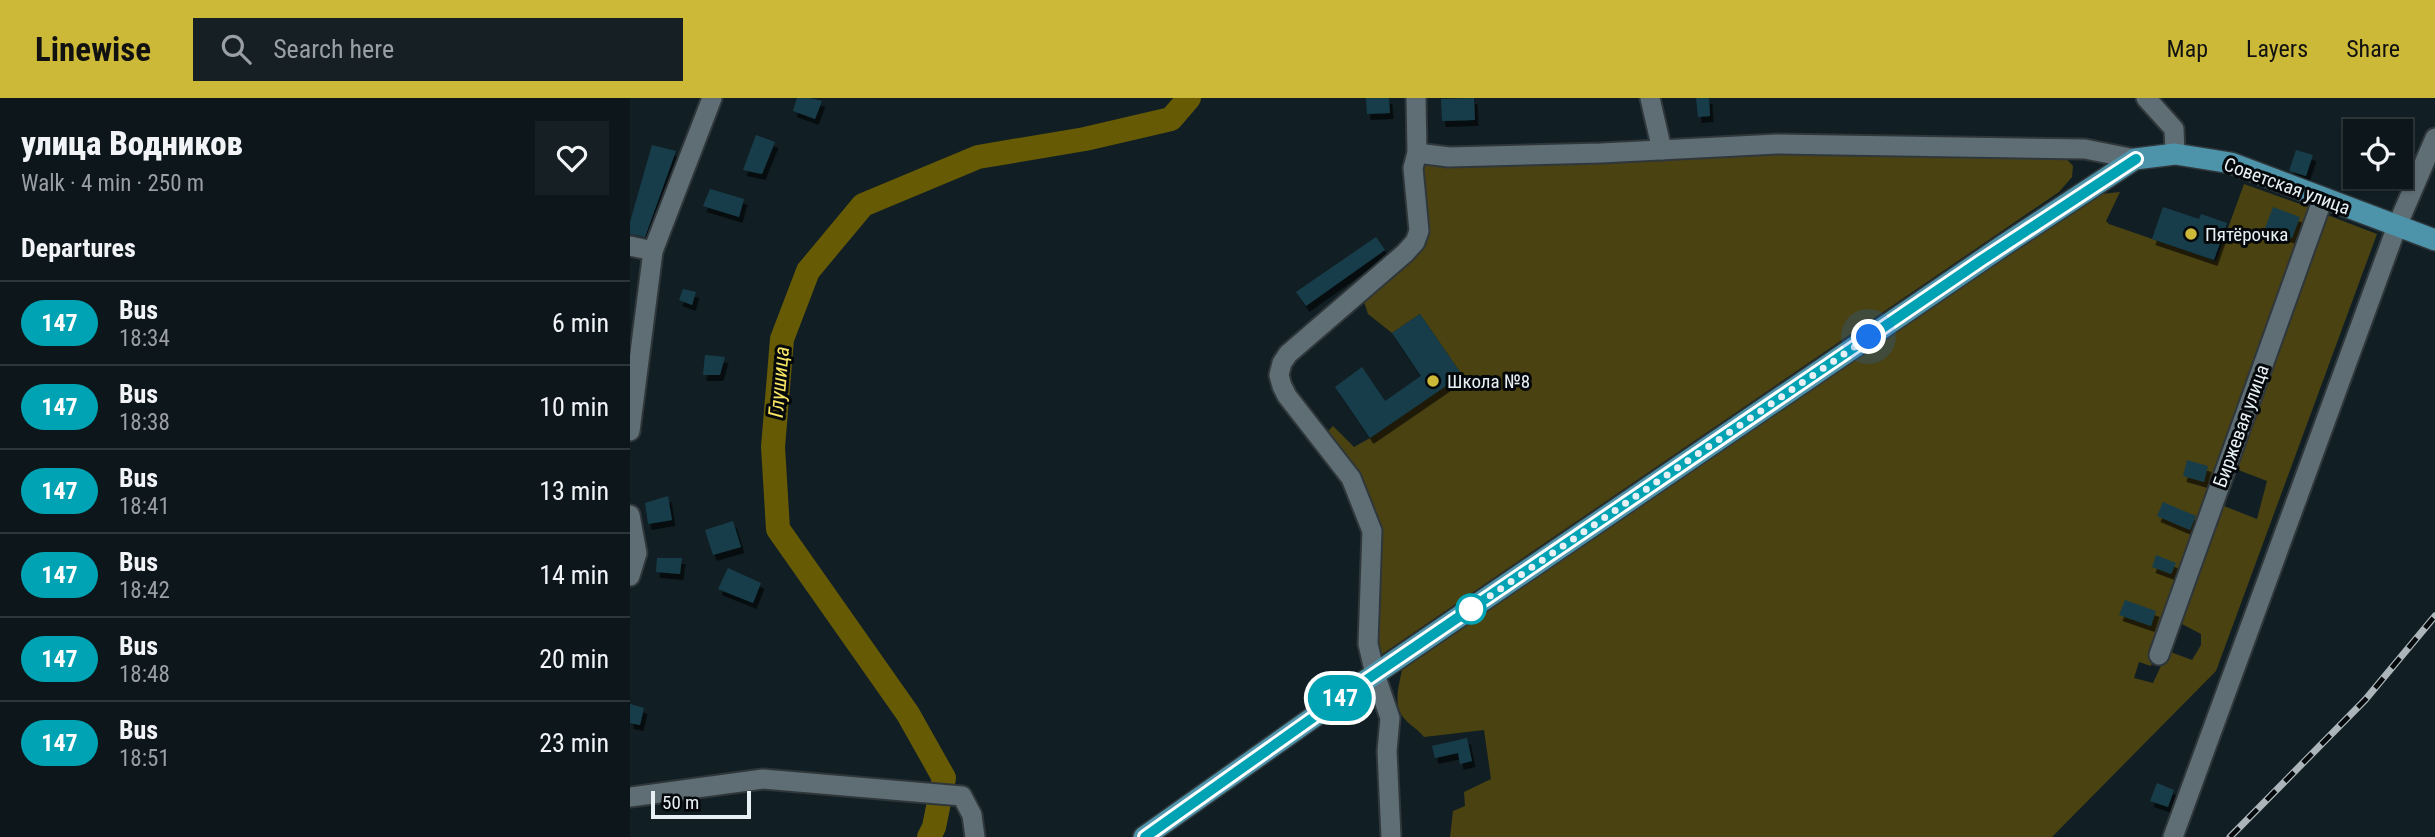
<!DOCTYPE html>
<meta charset="utf-8">
<style>
:root{--surface:#0d171b;--page:#162024;--text:#f1f3f6;--muted:#9a9fa3;--line:#2d363a;--accent:#cdb938}
body{margin:0;font-family:"Roboto Condensed",sans-serif;background:var(--page);color:var(--text);height:100vh;display:flex;flex-direction:column;font-size:26px;white-space:nowrap}
*{box-sizing:border-box;margin:0}
p{font-size:23px;color:var(--muted)}
.icon{flex:none;width:38px;height:38px;fill:none;stroke:currentColor;stroke-width:2;stroke-linecap:round;stroke-linejoin:round}
.map{position:relative;flex:1;overflow:hidden}
.side{display:flex;flex-direction:column;background:var(--surface);width:630px}
.side>*{flex:none}
.badge{padding:0 14px;border-radius:23px;font-size:24px;line-height:46px}
.controls{position:absolute;left:1713px;top:21px;display:grid;gap:14px}
.controls a{display:grid;place-items:center;width:70px;height:70px;border-radius:0px;background:var(--surface);box-shadow:0 2px 5px #0004,0 0 0 2px var(--line);font-size:35px}
.scale{position:absolute;left:21px;bottom:18px;width:100px;box-sizing:border-box;padding-left:7px;border:4px solid #e7f0f4;border-top:0;font-size:19px;line-height:24px;white-space:nowrap;color:#e7f0f4;-webkit-text-stroke:5px #04080a;paint-order:stroke}
.you{position:absolute;width:35px;height:35px;margin:-18px;border:5px solid #fff;border-radius:50%;background:#1a73e8;box-shadow:0 0 0 10px #1a73e833}
.map>.badge{position:absolute;translate:-50% -50%;box-shadow:0 0 0 4px #fff}
h2{padding:0 21px;font-size:26px;line-height:63px}
.round{display:grid;place-items:center;flex:none;width:74px;height:74px;border-radius:0px;background:var(--page)}
.head{display:flex;align-items:center;justify-content:space-between;height:119px;padding:0 21px}
h1{font-size:33px;font-weight:800;line-height:52px}
ul{padding:0;list-style:none}
li{display:flex;align-items:center;gap:21px;height:84px;padding:0 21px;border-top:2px solid var(--line)}
li div{flex:1}
li b{display:block;font-size:26px}
li em{font-style:normal}
li .badge{min-width:77px;font-weight:700;text-align:center}
header{display:flex;align-items:center;gap:42px;box-sizing:border-box;height:98px;padding:0 35px;background:var(--accent);color:#111}
header strong{font-size:33px}
nav{display:flex;gap:38px;margin-inline-start:auto;font-size:24px}
.search{width:490px;height:63px;background:var(--page);display:flex;align-items:center;gap:18px;box-sizing:border-box;padding:0 24px;border-radius:0px;color:var(--muted);font-size:26px}
main{display:flex;flex:1;min-height:0}
.map>svg:first-child{display:block}
</style>
<header>
<strong>Linewise</strong>
<div class="search"><svg class="icon" aria-label="search" viewBox="0 0 24 24"><circle cx="10" cy="10" r="6"/><path d="M15 15l6 6"/></svg>Search here</div>
<nav><a>Map</a><a>Layers</a><a>Share</a></nav>
</header>
<main>
<section class="side">
<div class="head"><div><h1>улица Водников</h1><p>Walk · 4 min · 250 m</p></div><a class="round"><svg class="icon" aria-label="heart" viewBox="0 0 24 24"><path d="M12 20l-8-8c-3-5 5-10 8-4 3-6 11-1 8 4z"/></svg></a></div>
<h2>Departures</h2>
<ul>
<li><span class="badge" style="background:#00a3b4;color:#fff">147</span><div><b>Bus</b><p>18:34</p></div><em>6 min</em></li>
<li><span class="badge" style="background:#00a3b4;color:#fff">147</span><div><b>Bus</b><p>18:38</p></div><em>10 min</em></li>
<li><span class="badge" style="background:#00a3b4;color:#fff">147</span><div><b>Bus</b><p>18:41</p></div><em>13 min</em></li>
<li><span class="badge" style="background:#00a3b4;color:#fff">147</span><div><b>Bus</b><p>18:42</p></div><em>14 min</em></li>
<li><span class="badge" style="background:#00a3b4;color:#fff">147</span><div><b>Bus</b><p>18:48</p></div><em>20 min</em></li>
<li><span class="badge" style="background:#00a3b4;color:#fff">147</span><div><b>Bus</b><p>18:51</p></div><em>23 min</em></li>
</ul>
</section>
<div class="map">
<svg width="1805" height="739" viewBox="0 0 1805 739">
<defs>
<filter id="shadow"><feDropShadow dx="3.5" dy="6" stdDeviation="0" flood-color="#0009"/></filter>
</defs>
<rect width="100%" height="100%" fill="#111f24"/>
<g fill="#4a4211">
<path d="M1148,52L1432,56L1443,68L1442,79L1429,94L748,559L747,429L694,337L703,328L724,349L740,340L832,277L790,216L762,235L738,216L733,201L794,126V60Z"/>
<path d="M1614,86L1681,110L1521,568L1509,564L1504,580L1523,585L1538,553L1562,562L1571,547V536L1548,524L1589,406L1627,421L1637,383L1603,370L1692,115L1747,136L1586,573L1422,739H820L823,713L835,708L834,694L861,681L854,632L794,639C788,631 779,627 773,619C763,606 769,587 772,572L1452,106L1471,96L1490,94L1476,123L1479,126L1586,163Z"/>
</g>
<g fill="none" stroke-linecap="round" stroke-linejoin="round">
<path stroke="#665a05" stroke-width="24" d="M299,739L304,729L314,680L278,616L148,431L143,349L152,241L178,173L233,107L348,59L455,41L541,21L559,0"/>
</g>
<g fill="#193e4a" filter="url(#shadow)">
<path d="M167,0H180L192,3L185,21L163,13Z"/>
<path d="M736,0H759L760,15L737,16Z"/>
<path d="M844,0L845,22L812,23L811,1Z"/>
<path d="M1066,0H1079L1080,18L1068,19Z"/>
<path d="M126,37L145,44L132,76L113,72Z"/>
<path d="M22,47L46,53L15,139L0,136V124Z"/>
<path d="M1666,52L1683,57L1676,78L1659,73Z"/>
<path d="M80,91L114,101L109,119L73,108Z"/>
<path d="M1533,109L1569,121L1571,116L1597,125L1584,162L1522,141Z"/>
<path d="M1643,109L1670,119L1662,140L1635,130Z"/>
<path d="M746,139L755,152L676,208L666,194Z"/>
<path d="M53,191L66,194L62,207L49,202Z"/>
<path d="M790,216L832,277L740,340L705,289L732,269L755,303L791,278L762,235Z"/>
<path d="M75,257L95,259L90,277H73Z"/>
<path d="M1557,362L1578,368L1574,384L1553,378Z"/>
<path d="M38,398L42,422L18,426L15,405Z"/>
<path d="M1533,404L1566,418L1560,432L1527,418Z"/>
<path d="M103,423L111,449L83,457L75,432Z"/>
<path d="M1526,457L1546,465L1541,476L1522,469Z"/>
<path d="M27,460H52L50,476L26,474Z"/>
<path d="M98,470L131,485L123,505L88,491Z"/>
<path d="M1495,502L1526,513L1521,528L1489,517Z"/>
<path d="M0,606L14,610L10,627L0,625Z"/>
<path d="M837,640L842,663L830,666L828,655L805,660L802,648Z"/>
<path d="M1527,685L1544,692L1538,709L1520,703Z"/>
</g>
<g fill="none" stroke-linecap="round" stroke-linejoin="round">
<g stroke="#2f373b" stroke-width="23">
<g id="minor">
<path d="M1020,0L1032,52"/>
<path d="M1516,0L1544,31L1545,56"/>
<path d="M787,55L819,59L971,55L1147,46L1455,51L1505,61"/>
<path d="M0,148L23,153"/>
<path d="M0,333L23,153L82,0"/>
<path d="M0,417L7,455L0,478"/>
<path d="M1529,557L1693,100"/>
<path d="M0,699L133,681L332,698L342,717L345,739"/>
<path d="M761,739L757,653L760,620L745,576L738,546L742,433L721,380L657,298L652,288L649,277L652,265L658,256L775,155L785,144L789,133L783,70L787,55L786,0"/>
<path d="M1543,739L1767,128L1805,40"/>
</g>
</g>
<g stroke="#2f373b" stroke-width="24">
<path id="major" d="M514,739L729,587L1374,147L1505,61L1545,56L1601,65L1805,142"/>
</g>
<use href="#minor" stroke="#5e6e74" stroke-width="19"/>
<use href="#major" stroke="#4d93aa" stroke-width="21"/>
<g stroke="#abb5ba" stroke-width="7">
<path id="rail" d="M1600,739L1735,602L1805,518"/>
</g>
<use href="#rail" stroke="#04080a" stroke-width="4.5" stroke-dasharray="13" stroke-linecap="butt"/>
</g>
<g fill="none" stroke-linecap="round" stroke-linejoin="round">
<g stroke="#fff" stroke-width="16">
<path id="line" d="M515,739L729,587L1352,162L1506,61"/>
</g>
<use href="#line" stroke="#00a3b4" stroke-width="10"/>
<path stroke="#e7f0f4" stroke-width="7" stroke-dasharray="0 12.6" d="M841,511L835,515L1239,239"/>
</g>
<g fill="#cdb938" stroke="#04080a" stroke-width="2.5">
<circle cx="1561" cy="136" r="7"/>
<circle cx="803" cy="283" r="7"/>
</g>
<circle fill="#fff" stroke="#00a3b4" stroke-width="3.5" cx="841" cy="511" r="14"/>
<g text-anchor="middle" dominant-baseline="central" stroke-width="6" stroke-linejoin="round" paint-order="stroke">
<g font-size="19" fill="#e7f0f4" stroke="#04080a">
<text transform="translate(1657 88) rotate(20)">Советская улица</text>
<text transform="translate(1611 328) rotate(-70)">Биржевая улица</text>
</g>
<g font-size="19" fill="#e7f0f4" stroke="#04080a" text-anchor="start">
<text x="1575" y="136">Пятёрочка</text>
<text x="817" y="283">Школа №8</text>
</g>
<g font-size="21" font-style="italic" fill="#fae565" stroke="#04080a">
<text transform="translate(149 284) rotate(-85)">Глушица</text>
</g>
</g>
</svg>
<div class="controls">
<a><svg class="icon" aria-label="locate" viewBox="0 0 24 24"><circle cx="12" cy="12" r="6"/><path d="M12 2v4M12 18v4M2 12h4M18 12h4"/></svg></a>
</div>
<div class="scale">50 m</div>
<div class="you" style="left:1239px;top:239px"></div>
<b class="badge" style="left:710px;top:600px;background:#00a3b4;color:#fff">147</b>
</div>
</main>
